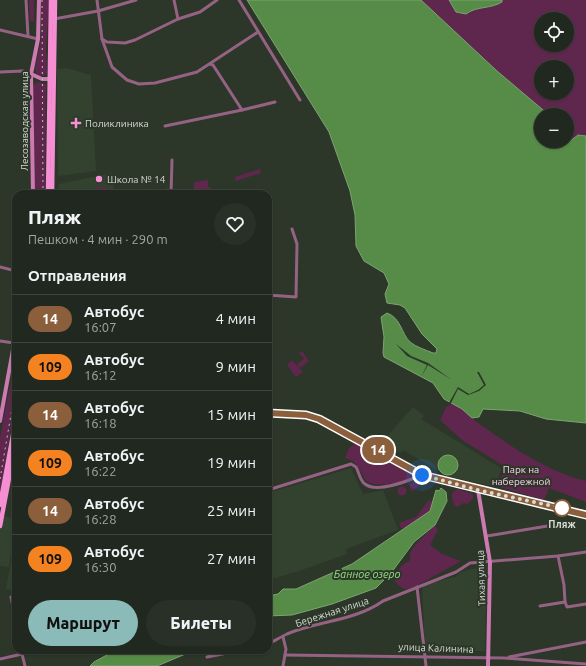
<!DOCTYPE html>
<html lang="ru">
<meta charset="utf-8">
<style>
:root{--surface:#21281f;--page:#293028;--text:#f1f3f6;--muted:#a2a6a4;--line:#3e443d;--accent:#8bbbb9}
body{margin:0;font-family:Ubuntu,sans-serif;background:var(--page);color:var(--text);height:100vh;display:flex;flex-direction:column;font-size:15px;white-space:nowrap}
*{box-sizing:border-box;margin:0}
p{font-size:13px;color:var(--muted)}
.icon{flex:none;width:22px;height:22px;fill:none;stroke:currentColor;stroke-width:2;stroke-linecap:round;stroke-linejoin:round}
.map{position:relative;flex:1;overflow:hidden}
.sheet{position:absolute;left:12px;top:190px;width:260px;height:464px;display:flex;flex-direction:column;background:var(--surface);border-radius:12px;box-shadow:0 1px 3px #0004,0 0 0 1px var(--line)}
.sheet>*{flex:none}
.badge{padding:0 8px;border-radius:13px;font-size:14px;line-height:26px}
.fabs{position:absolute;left:534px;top:12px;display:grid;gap:8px}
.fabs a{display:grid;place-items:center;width:40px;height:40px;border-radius:50%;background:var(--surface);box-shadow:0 1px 3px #0004,0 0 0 1px var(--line);font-size:20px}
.you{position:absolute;width:20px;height:20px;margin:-10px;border:3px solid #fff;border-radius:50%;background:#1a73e8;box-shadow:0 0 0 6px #1a73e833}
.map>.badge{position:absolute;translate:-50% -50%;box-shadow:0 0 0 2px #fff}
h2{padding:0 16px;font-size:15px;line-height:36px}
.round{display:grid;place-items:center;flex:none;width:42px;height:42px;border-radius:21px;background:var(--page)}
.summary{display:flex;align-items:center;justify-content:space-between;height:68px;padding:0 16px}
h1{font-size:19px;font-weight:800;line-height:30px}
.cta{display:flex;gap:8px;margin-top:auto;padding:8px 16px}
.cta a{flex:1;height:46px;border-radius:24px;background:var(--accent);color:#111;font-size:16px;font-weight:800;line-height:46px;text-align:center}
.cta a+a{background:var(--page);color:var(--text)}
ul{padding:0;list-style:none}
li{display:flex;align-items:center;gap:12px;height:48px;padding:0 16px;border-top:1px solid var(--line)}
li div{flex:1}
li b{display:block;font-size:15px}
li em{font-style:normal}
li .badge{min-width:44px;font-weight:700;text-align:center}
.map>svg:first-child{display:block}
</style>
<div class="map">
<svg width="586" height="666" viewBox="0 0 586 666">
<rect width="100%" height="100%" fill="#2c3629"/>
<g fill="#33422f">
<path d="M67,68L91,75L96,171L58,176L57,69Z"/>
<path d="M112,173L114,194H58L59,184Z"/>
<path d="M413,407L424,416L421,419L501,468L497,487L447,476L403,450L401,453L381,443Z"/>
<path d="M351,468L363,494L383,490L398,530L346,549L347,554L302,570L268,580V493Z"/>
<path d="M2,515L16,519L9,567L0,566V526Z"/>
<path d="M16,531V591L6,589Z"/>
<path d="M471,569H486V593L484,596L486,604L485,651H425L422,585L455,577L461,572Z"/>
</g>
<g fill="#5f274e" fill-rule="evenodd">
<path d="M29,0H34V21H30Z"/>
<path d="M41,0H49L46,50L47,73L43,76L37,74L35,68L41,39Z"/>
<path d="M421,0H449L471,10L494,6L502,2V0H586V136L582,135L569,142L567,141V115H549L497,71ZM541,19H567V45H541ZM541,67H567V93H541Z"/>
<path d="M37,82L46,84L45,194H35L33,86Z"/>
<path d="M260,169L261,173L236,181L235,177Z"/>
<path d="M208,180V187L211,188V193H194V182Z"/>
<path d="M96,187L108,188L107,194H96Z"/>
<path d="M168,188V194H146Z"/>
<path d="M271,238L272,269H268V239Z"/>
<path d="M302,351L309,361L300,368L297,364L304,359L299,353Z"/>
<path d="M16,353V399L0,493V438Z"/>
<path d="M292,360L303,372L296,377L287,365Z"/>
<path d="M452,404C465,409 472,420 484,427C516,450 547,471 586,481V502L549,488L544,500L499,487L504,466L462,440L440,420L446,407Z"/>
<path d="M357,442L411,473L412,477C403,482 371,490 365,479C359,469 358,461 345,458L349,448Z"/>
<path d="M422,479L423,482L413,491L410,490L409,484Z"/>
<circle cx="402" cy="491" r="4.5"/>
<path d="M457,489L473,494V499L467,504L463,503L458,507L455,506L452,499V493Z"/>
<path d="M429,500L432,502L431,511C423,517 411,530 401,528L399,523L416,517Z"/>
<path d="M435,525L438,530L430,545L442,554L461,561L413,588C404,590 401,589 395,581C396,571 401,564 410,561V553L415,545Z"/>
</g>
<g fill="#568c47" stroke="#7da472">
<path d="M247,0H421L497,71L549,115H541V141L569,142L578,135L586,136V423L546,419L520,411L483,409L479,417L472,418L462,409L444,399L433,383L384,357L383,353L384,337L381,317L387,313C401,318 401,333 410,342C416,347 426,350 433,353H436L437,349L422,334L405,308L400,305L387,303L385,294L389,284L384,273L364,261L356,246L355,215L350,191L329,132Z"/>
<path d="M449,0H502V2C491,9 476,6 466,14L456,12Z"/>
<circle cx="448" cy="465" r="10"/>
<path d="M441,488L446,492L447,501L435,525L414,542L391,573L376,588L332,604L292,615L268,616V596L278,594L283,589H296L352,564L430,511L436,490L439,491Z"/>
<path d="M116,650H195L157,666H90L94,662Z"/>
</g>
<g fill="#2c3629">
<path d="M396,344L411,356L428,363L452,380L428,365L421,377L427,365L407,356Z"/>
<path d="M477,372H479L486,385L479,391L468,395L458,389L451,403H449L458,387L469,394L478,390L484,385Z"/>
</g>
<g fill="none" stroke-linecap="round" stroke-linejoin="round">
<g stroke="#956283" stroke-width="3">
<path d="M26,0L28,36"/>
<path d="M97,0L102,39L112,67L127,80L139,84L155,83L197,72L258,32"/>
<path d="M174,0L178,19"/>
<path d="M239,0L300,100"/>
<path d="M54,19L98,11L136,0"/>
<path d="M0,30L38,39"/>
<path d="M102,39L107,42L125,43L135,40L178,19L200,12L217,0"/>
<path d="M210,64L213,65L242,110L275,102"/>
<path d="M0,72L23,71L31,74"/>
<path d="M165,126L242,110"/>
<path d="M171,194L172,160"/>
<path d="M0,267L16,271"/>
<path d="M268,295L296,297L297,244L292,229"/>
<path d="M0,341L14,343"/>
<path d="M268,490L351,464L356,467C359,472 360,481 365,484C377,494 410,480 422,475"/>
<path d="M487,536L566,523"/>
<path d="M558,556L564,585L565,602"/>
<path d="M417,587L426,666"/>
<path d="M11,597L16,622"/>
<path d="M540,606L565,602L567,607L586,604"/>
<path d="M268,644C274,641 281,637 287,634C317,621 355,621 383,601L456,572L470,563L558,556L586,552"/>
<path d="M21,650L25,666"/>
<path d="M285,655L504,658L586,664"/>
<path d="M207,657L243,650"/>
<path d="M509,657L586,642"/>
<path d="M0,659L22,654"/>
<path d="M283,666L286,649L283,637"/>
</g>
<g stroke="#cc7bb1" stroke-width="4">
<path d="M31,74L42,79H49"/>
<path d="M33,194L31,74L38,39L39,0"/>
<path d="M268,413L306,415L319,419L422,475L586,515"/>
<path d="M0,421L16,333"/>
<path d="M478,490L490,562L488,666"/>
</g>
<g stroke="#f68ed4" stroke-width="4.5">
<path d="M48,194L51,0"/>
<path d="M52,194L55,0"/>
<path d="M0,505L16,419"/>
<path d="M0,526L16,441"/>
</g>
<g stroke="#bdc3ba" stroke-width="1" stroke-dasharray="2 4" stroke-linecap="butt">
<path d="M42,0L43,194"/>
<path d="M0,479L16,385"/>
</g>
</g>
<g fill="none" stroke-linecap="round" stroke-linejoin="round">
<g stroke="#fff" stroke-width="9">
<path id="line" d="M268,413L306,415L319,419L422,475L586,515"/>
</g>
<use href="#line" stroke="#8b5e3c" stroke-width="6"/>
<path stroke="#d7ddd5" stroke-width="4" stroke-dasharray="0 7.2" d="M422,475L478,490L562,508"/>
</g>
<g fill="#f491d3" stroke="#2c3629" stroke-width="1.5">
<path d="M74 117h4v4h4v4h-4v4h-4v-4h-4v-4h4z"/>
<circle cx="99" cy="179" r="4"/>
</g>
<circle fill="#fff" stroke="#8b5e3c" stroke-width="2" cx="562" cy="508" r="8"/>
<g text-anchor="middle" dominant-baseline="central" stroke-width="4" stroke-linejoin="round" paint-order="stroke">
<g font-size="10" fill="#d7ddd5" stroke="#2c3629">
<text transform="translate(24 121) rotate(-90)">Лесозаводская улица</text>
<text transform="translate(481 578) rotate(-92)">Тихая улица</text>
<text transform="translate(332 612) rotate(-18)">Бережная улица</text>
<text transform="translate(436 648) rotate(2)">улица Калинина</text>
</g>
<g font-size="10" fill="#d7ddd5" stroke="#2c3629" text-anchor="start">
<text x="85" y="123">Поликлиника</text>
<text x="107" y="179">Школа № 14</text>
</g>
<g font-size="10" fill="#fdd2ec" stroke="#2c3629">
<text x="521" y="469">Парк на<tspan x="521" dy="12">набережной</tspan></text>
</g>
<g font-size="10" font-weight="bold" fill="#d7ddd5" stroke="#2c3629">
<text x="562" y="524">Пляж</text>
</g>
<g font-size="11" font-style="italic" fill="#95e081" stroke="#2c3629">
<text x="367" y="574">Банное озеро</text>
</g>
</g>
</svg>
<div class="fabs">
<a><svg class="icon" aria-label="locate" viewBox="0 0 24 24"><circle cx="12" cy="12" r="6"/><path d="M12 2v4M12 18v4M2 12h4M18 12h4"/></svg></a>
<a>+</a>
<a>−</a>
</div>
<div class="you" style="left:422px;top:475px"></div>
<b class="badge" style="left:378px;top:450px;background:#8b5e3c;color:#fff">14</b>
<section class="sheet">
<div class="summary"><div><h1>Пляж</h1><p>Пешком · 4 мин · 290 m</p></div><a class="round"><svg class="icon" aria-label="heart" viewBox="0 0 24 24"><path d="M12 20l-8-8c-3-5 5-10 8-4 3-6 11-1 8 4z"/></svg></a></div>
<h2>Отправления</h2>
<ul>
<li><span class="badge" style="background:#8b5e3c;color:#fff">14</span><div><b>Автобус</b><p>16:07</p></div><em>4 мин</em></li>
<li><span class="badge" style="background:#f58220;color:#111">109</span><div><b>Автобус</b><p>16:12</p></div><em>9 мин</em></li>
<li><span class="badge" style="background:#8b5e3c;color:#fff">14</span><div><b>Автобус</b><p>16:18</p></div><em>15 мин</em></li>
<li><span class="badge" style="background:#f58220;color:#111">109</span><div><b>Автобус</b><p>16:22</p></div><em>19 мин</em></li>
<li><span class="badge" style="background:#8b5e3c;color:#fff">14</span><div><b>Автобус</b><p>16:28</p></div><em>25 мин</em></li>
<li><span class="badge" style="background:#f58220;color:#111">109</span><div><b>Автобус</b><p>16:30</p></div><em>27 мин</em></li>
</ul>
<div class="cta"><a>Маршрут</a><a>Билеты</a></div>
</section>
</div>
